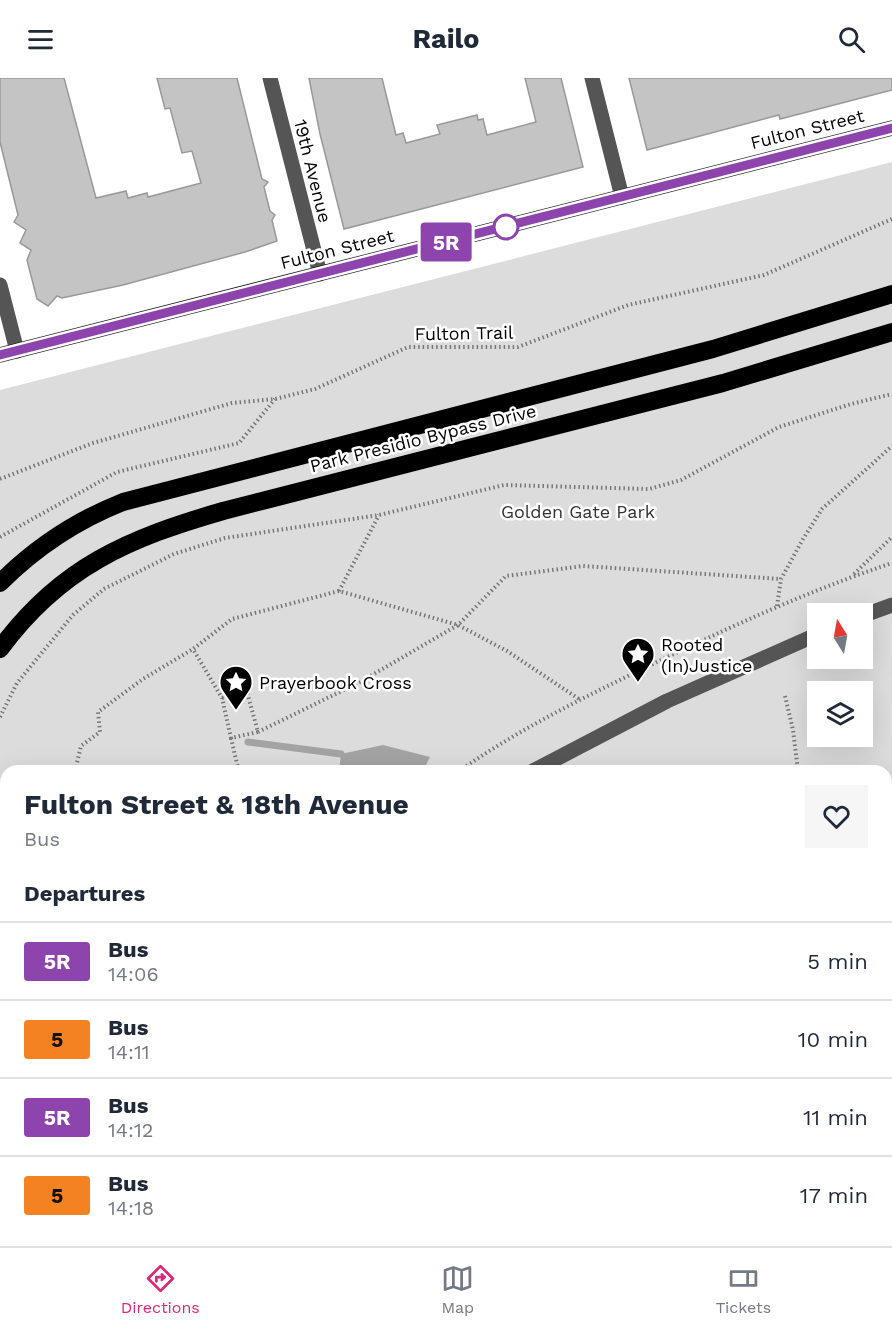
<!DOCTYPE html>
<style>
:root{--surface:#fff;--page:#f6f6f7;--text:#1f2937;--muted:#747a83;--line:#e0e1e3;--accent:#db2777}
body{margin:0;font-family:"Work Sans",sans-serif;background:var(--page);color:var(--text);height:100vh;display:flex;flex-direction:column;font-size:22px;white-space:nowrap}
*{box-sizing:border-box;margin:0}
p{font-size:20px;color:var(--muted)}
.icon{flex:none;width:33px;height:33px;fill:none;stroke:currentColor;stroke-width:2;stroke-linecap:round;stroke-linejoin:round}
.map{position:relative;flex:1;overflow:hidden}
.panel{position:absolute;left:0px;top:687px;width:892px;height:482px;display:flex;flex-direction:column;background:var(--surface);border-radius:18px 18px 0 0;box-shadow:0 6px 24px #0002}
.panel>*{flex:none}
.badge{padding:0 12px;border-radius:4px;font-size:21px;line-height:39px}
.needle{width:39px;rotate:349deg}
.tools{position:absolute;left:807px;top:525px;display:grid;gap:12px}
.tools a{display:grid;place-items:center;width:66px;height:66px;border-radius:0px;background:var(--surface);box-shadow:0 6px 24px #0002;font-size:30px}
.map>.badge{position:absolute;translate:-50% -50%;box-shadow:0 0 0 3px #fff}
h2{padding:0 24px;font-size:22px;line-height:54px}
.round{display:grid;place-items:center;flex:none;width:63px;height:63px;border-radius:0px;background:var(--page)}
.head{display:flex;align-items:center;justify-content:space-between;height:102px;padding:0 24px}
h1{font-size:28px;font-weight:700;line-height:45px}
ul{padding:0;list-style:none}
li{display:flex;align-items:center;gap:18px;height:78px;padding:0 24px;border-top:2px solid var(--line)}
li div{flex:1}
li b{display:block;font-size:22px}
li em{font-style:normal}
li .badge{min-width:66px;font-weight:700;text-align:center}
header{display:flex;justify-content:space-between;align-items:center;height:78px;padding:0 24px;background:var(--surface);font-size:27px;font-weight:700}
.menu{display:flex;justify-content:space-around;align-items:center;height:84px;border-top:2px solid var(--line);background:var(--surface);font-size:16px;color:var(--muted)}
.menu a{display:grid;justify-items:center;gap:3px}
.menu .on{color:var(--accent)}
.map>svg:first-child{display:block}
</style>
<header><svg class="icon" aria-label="menu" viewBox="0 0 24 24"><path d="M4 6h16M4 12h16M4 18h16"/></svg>Railo<svg class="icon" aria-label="search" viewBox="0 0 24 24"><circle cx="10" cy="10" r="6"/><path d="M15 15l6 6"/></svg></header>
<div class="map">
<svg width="892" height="1168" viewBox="0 0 892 1168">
<rect width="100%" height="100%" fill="#fff"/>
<path fill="#dcdcdc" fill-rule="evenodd" d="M892,84V1168H0V312ZM818,536H862V580H818ZM818,614H862V658H818ZM6,693H886V1162H6Z"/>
<g fill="#a3a3a3">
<path d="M383,667L430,679L423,693H339L341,676Z"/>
<path d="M887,1067L892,1076V1168H790L791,1163L886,1162Z"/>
<path d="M676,1163L679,1168H562L560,1163Z"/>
</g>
<path fill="#fff" d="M820,1163H857L858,1168H821Z"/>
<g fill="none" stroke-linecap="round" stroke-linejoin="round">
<g stroke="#a3a3a3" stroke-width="7">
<path d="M248,664L341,676"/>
<path d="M0,1025L6,1021"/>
</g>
</g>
<g fill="#c4c4c4" stroke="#999" stroke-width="1.5">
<path d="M0,0H64L96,120L126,113L128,120L147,115L148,119L201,105L192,73L182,75L170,30L165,31L157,0H237L262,101L268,104L264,109L270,133L275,137L272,142L277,163L245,174L123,207L62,220L57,218L48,228L37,221L27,182L31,172L20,165L26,152L14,144L18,137L0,64Z"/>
<path d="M309,0H382L396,57L403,55L406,65L440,56L437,47L477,37L478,42L483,41L487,57L536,44L525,0H561L583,89L344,151L320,56Z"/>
<path d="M629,0H892V12L780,41L779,37L647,72Z"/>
</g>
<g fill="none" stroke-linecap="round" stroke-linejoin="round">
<g stroke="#dbdbdb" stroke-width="16">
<path id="major" d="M0,277L892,50"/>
</g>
<g stroke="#dbdbdb" stroke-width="20">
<g id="highway">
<path d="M0,505C36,469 75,443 123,424L713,271L892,216"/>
<path d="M0,571C60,489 129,460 223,433L723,305L892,254"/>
<path d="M0,929L6,938"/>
<path d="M0,993L6,1002"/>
<path d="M117,1162L120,1168"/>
<path d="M160,1162L164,1168"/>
</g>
</g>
<g stroke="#777" stroke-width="4" stroke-dasharray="1.5 3" stroke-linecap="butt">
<path d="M0,401L93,365L232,325L275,321L315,311L408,269H518L628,227L764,197L892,141"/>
<path d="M0,459L117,394L239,365L275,321"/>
<path d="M854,496L892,459"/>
<path d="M339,513L379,437"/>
<path d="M777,528L781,501L803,461L822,431L892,368"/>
<path d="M785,618L793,652L798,693"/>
<path d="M222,620L247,614L258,654L231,660L222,620L193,571L232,541L339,513L458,547L507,573L579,621"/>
<path d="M0,639L17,605L73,537L104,511L174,476L225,460L379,437L504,407L649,411L681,402L779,349L851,326L892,316"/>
<path d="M258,654L360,604L458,547L506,498L583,488L781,501"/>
<path d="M231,660L238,690L235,693"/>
<path d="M75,693L81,668L100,654L98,634L143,601L193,571"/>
<path d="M459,693C521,650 590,616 657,584C734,547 811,512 892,485"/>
<path d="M0,843L6,852"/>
<path d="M0,885L6,897"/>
<path d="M886,1011L892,1022"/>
<path d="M1,1038L6,1034"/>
<path d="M86,1162L91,1168"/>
<path d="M189,1162L193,1168"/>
<path d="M553,1162L554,1168"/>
<path d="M419,1168L422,1162"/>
</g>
<g stroke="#555" stroke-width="15">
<path d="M270,0L320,196"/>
<path d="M592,0L622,119"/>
<path d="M0,207L17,273"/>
<path d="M862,538L892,527"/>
<path d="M533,693L667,623L818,556"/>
<path d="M886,783L892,781"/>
<path d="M0,1080L6,1076"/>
<path d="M503,1162L504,1168"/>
</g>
<use href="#major" stroke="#000" stroke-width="15"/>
<use href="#highway" stroke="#000" stroke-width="18"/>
</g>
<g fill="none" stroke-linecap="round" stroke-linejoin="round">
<g stroke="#fff" stroke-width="14">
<path id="line" d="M0,277L892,50"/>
</g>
<use href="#line" stroke="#8e44ad" stroke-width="9"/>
</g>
<defs>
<g id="sight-pin" transform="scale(1.725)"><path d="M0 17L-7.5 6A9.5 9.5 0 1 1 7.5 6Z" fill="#000" stroke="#fff"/><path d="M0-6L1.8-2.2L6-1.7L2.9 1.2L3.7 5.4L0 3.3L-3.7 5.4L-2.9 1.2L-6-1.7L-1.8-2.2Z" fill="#fff"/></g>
</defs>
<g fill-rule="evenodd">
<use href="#sight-pin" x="638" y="576"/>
<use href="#sight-pin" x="236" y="604"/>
</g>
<circle fill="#fff" stroke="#8e44ad" stroke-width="3" cx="506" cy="149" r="12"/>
<g text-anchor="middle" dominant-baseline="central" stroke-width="5" stroke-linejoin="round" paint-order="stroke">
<g font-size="18" fill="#000" stroke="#fff">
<text transform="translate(807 51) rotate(-14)">Fulton Street</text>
<text transform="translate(313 93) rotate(76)">19th Avenue</text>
<text transform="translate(337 171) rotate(-14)">Fulton Street</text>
<text transform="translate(464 255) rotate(-1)">Fulton Trail</text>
<text transform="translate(423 360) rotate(-14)">Park Presidio Bypass Drive</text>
</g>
<g font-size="18" fill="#333" stroke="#fff">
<text x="578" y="433">Golden Gate Park</text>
</g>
<g font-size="18" fill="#000" stroke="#fff" text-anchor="start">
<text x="661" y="566">Rooted<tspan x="661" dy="21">(In)Justice</tspan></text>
<text x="259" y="604">Prayerbook Cross</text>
</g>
</g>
</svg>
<div class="tools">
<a><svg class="needle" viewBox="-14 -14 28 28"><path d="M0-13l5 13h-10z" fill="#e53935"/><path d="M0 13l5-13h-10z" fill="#747a83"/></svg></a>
<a><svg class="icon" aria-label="layers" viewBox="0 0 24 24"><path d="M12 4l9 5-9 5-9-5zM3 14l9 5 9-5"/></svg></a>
</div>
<b class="badge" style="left:446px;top:164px;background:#8e44ad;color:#fff">5R</b>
<section class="panel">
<div class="head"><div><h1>Fulton Street &amp; 18th Avenue</h1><p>Bus</p></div><a class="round"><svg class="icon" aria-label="heart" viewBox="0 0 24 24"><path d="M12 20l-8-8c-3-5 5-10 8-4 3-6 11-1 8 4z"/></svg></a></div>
<h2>Departures</h2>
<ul>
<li><span class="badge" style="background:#8e44ad;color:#fff">5R</span><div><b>Bus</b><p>14:06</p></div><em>5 min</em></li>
<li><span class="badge" style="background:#f58220;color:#111">5</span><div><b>Bus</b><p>14:11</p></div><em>10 min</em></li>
<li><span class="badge" style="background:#8e44ad;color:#fff">5R</span><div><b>Bus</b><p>14:12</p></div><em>11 min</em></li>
<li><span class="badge" style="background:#f58220;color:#111">5</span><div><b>Bus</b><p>14:18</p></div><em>17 min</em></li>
</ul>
</section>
</div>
<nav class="menu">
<a class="on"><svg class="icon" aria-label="directions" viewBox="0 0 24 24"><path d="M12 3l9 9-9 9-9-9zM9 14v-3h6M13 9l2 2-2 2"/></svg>Directions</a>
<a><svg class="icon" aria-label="map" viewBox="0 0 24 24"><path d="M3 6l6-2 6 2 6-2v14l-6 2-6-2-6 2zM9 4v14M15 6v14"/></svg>Map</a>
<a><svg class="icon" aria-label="tickets" viewBox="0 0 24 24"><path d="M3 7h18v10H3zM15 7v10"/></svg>Tickets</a>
</nav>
